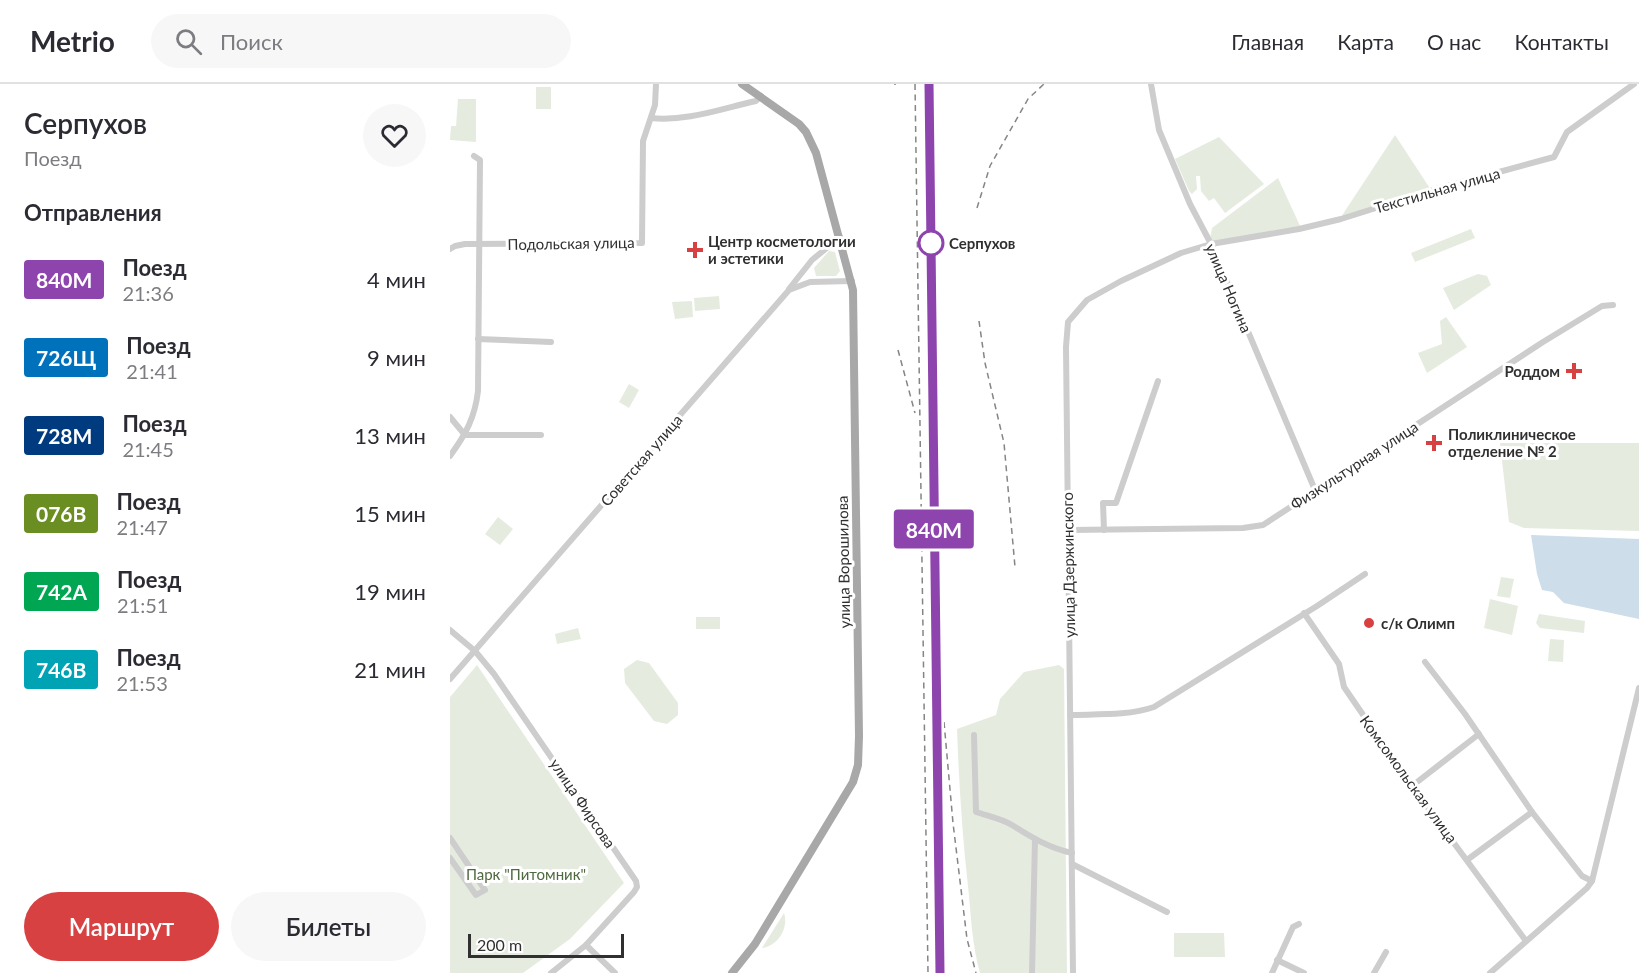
<!DOCTYPE html>
<html lang="ru">
<meta charset="utf-8">
<style>
:root{--surface:#fff;--page:#f7f7f7;--text:#2b2b33;--muted:#7c7c81;--line:#e1e1e2;--accent:#d84142}
body{margin:0;font-family:Lato,sans-serif;background:var(--page);color:var(--text);height:100vh;display:flex;flex-direction:column;font-size:22px;white-space:nowrap}
*{box-sizing:border-box;margin:0}
p{font-size:20px;color:var(--muted)}
.icon{flex:none;width:33px;height:33px;fill:none;stroke:currentColor;stroke-width:2;stroke-linecap:round;stroke-linejoin:round}
.map{position:relative;flex:1;overflow:hidden}
.drawer{display:flex;flex-direction:column;background:var(--surface);width:450px}
.drawer>*{flex:none}
.badge{padding:0 12px;border-radius:4px;font-size:21px;line-height:39px}
.scale{position:absolute;left:18px;bottom:15px;width:156px;box-sizing:border-box;padding-left:6px;border:3px solid #303030;border-top:0;font-size:16px;line-height:21px;white-space:nowrap;color:#303030;-webkit-text-stroke:4px #fff;paint-order:stroke}
.map>.badge{position:absolute;translate:-50% -50%;box-shadow:0 0 0 3px #fff}
h2{padding:0 24px;font-size:22px;line-height:54px}
.round{display:grid;place-items:center;flex:none;width:63px;height:63px;border-radius:32px;background:var(--page)}
.headline{display:flex;align-items:center;justify-content:space-between;height:102px;padding:0 24px}
h1{font-size:28px;font-weight:600;line-height:45px}
.action{display:flex;gap:12px;margin-top:auto;padding:12px 24px}
.action a{flex:1;height:69px;border-radius:36px;background:var(--accent);color:#fff;font-size:24px;font-weight:600;line-height:69px;text-align:center}
.action a+a{background:var(--page);color:var(--text)}
ul{padding:0;list-style:none}
li{display:flex;align-items:center;gap:18px;height:78px;padding:0 24px}
li div{flex:1}
li b{display:block;font-size:22px}
li em{font-style:normal}
li .badge{min-width:66px;font-weight:700;text-align:center}
header{display:flex;align-items:center;gap:36px;box-sizing:border-box;height:84px;padding:0 30px;background:var(--surface);border-bottom:2px solid var(--line)}
header strong{font-size:28px}
nav{display:flex;gap:33px;margin-inline-start:auto;font-size:21px}
.search{width:420px;height:54px;background:var(--page);display:flex;align-items:center;gap:15px;box-sizing:border-box;padding:0 21px;border-radius:33px;color:var(--muted);font-size:22px}
main{display:flex;flex:1;min-height:0}
.map>svg:first-child{display:block}
</style>
<header>
<strong>Metrio</strong>
<div class="search"><svg class="icon" aria-label="search" viewBox="0 0 24 24"><circle cx="10" cy="10" r="6"/><path d="M15 15l6 6"/></svg>Поиск</div>
<nav><a>Главная</a><a>Карта</a><a>О нас</a><a>Контакты</a></nav>
</header>
<main>
<section class="drawer">
<div class="headline"><div><h1>Серпухов</h1><p>Поезд</p></div><a class="round"><svg class="icon" aria-label="heart" viewBox="0 0 24 24"><path d="M12 20l-8-8c-3-5 5-10 8-4 3-6 11-1 8 4z"/></svg></a></div>
<h2>Отправления</h2>
<ul>
<li><span class="badge" style="background:#8e44ad;color:#fff">840М</span><div><b>Поезд</b><p>21:36</p></div><em>4 мин</em></li>
<li><span class="badge" style="background:#0072bc;color:#fff">726Щ</span><div><b>Поезд</b><p>21:41</p></div><em>9 мин</em></li>
<li><span class="badge" style="background:#003b80;color:#fff">728М</span><div><b>Поезд</b><p>21:45</p></div><em>13 мин</em></li>
<li><span class="badge" style="background:#6b8e23;color:#fff">076В</span><div><b>Поезд</b><p>21:47</p></div><em>15 мин</em></li>
<li><span class="badge" style="background:#00a651;color:#fff">742А</span><div><b>Поезд</b><p>21:51</p></div><em>19 мин</em></li>
<li><span class="badge" style="background:#00a3b4;color:#fff">746В</span><div><b>Поезд</b><p>21:53</p></div><em>21 мин</em></li>
</ul>
<div class="action"><a>Маршрут</a><a>Билеты</a></div>
</section>
<div class="map">
<svg width="1189" height="889" viewBox="0 0 1189 889">
<rect width="100%" height="100%" fill="#fff"/>
<g fill="#e5ecdf">
<rect x="86" y="3" width="15" height="22"/>
<path d="M8,15H26V58L0,56L1,42H6Z"/>
<path d="M945,51L981,106L891,133Z"/>
<path d="M769,53L814,100L775,129L764,114L759,117L751,107L750,92H746L747,105L742,110L739,107L725,75Z"/>
<path d="M828,94L851,144L759,160L762,144Z"/>
<path d="M1021,145L1025,154L965,178L961,169Z"/>
<path d="M379,167L385,168L390,187L386,192H366L364,184Z"/>
<path d="M1028,190L1037,192L1041,201L1004,226L993,204Z"/>
<path d="M269,212L270,225L245,227L244,214Z"/>
<path d="M242,217L243,233L225,235L222,218Z"/>
<path d="M996,233L1017,263L977,289L968,269L992,260L990,237Z"/>
<path d="M179,300L189,306L179,324L169,318Z"/>
<path d="M1050,359H1189V447L1074,444L1059,438Z"/>
<path d="M48,433L63,445L50,461L35,450Z"/>
<path d="M1051,493L1064,495L1060,514L1047,512Z"/>
<path d="M1040,515L1068,522L1062,551L1034,544Z"/>
<path d="M1089,530L1135,537L1134,549L1090,544L1086,539Z"/>
<rect x="246" y="533" width="24" height="12"/>
<path d="M128,544L131,555L107,560L105,550Z"/>
<path d="M1100,555L1114,556L1113,578L1098,577Z"/>
<path d="M187,576L199,579L228,619V631L217,640L204,637L175,599L174,585Z"/>
<path d="M27,581L174,799L120,855L73,889H0V613Z"/>
<path d="M609,581L614,585L617,889H530C522,861 521,831 518,802C512,750 509,698 507,645L546,631L550,615L574,588Z"/>
<path d="M334,829C339,844 328,862 312,864Z"/>
<path d="M724,849H774L775,873H724Z"/>
</g>
<path fill="#cdddea" d="M1081,451L1189,455V535L1114,519L1103,508L1092,506L1087,490Z"/>
<g fill="none" stroke-linecap="round" stroke-linejoin="round">
<g stroke="#cdcdcd" stroke-width="6">
<path d="M701,0L709,46L740,120L761,160L865,406"/>
<path d="M201,34C236,38 273,24 306,17L311,12"/>
<path d="M0,165L5,162L15,160L192,159L193,57L205,21L206,0"/>
<path d="M339,205L362,176L390,153"/>
<path d="M28,255L101,258"/>
<path d="M0,333L15,351"/>
<path d="M15,351H91"/>
<path d="M0,372C16,350 25,333 28,307L30,76L24,72"/>
<path d="M618,446L793,444L813,441L1093,258L1152,222L1163,221"/>
<path d="M654,446L653,419H666L708,297"/>
<path d="M854,529L889,580L894,603L907,622L962,702L1076,857"/>
<path d="M0,546L25,567L44,590L186,797L187,803L184,808L136,861L101,889"/>
<path d="M975,578L1015,630L1082,728L1132,792L1142,797"/>
<path d="M0,595L339,206L360,198L402,197"/>
<path d="M620,631C647,630 678,632 704,623L867,522L915,490"/>
<path d="M524,651L526,728C538,732 552,735 562,741C581,753 599,764 622,769"/>
<path d="M962,702L1029,650"/>
<path d="M0,754L35,806L26,811L0,774"/>
<path d="M1017,776L1082,728"/>
<path d="M622,780L717,828"/>
<path d="M136,861L165,889"/>
<path d="M827,876L854,889"/>
<path d="M582,889L585,755"/>
<path d="M623,889L616,263L618,238L637,216L671,197L731,169L761,160L849,145L891,135L983,106L1104,73L1117,48L1184,0"/>
<path d="M822,889L843,843L849,840"/>
<path d="M924,889L936,868"/>
<path d="M1040,889L1137,804L1142,797L1189,604"/>
</g>
<path stroke="#a8a8a8" stroke-width="8" d="M282,889L305,860L403,698L408,681L409,652L403,206L366,69L356,48L349,40L292,0"/>
<g stroke="#858585" stroke-width="1.5" stroke-dasharray="6 4.5" stroke-linecap="butt">
<path d="M445,0V1"/>
<path d="M465,0L478,889"/>
<path d="M479,0L490,889"/>
<path d="M527,124L540,82L578,15L594,0"/>
<path d="M529,237L535,279L554,359L565,483"/>
<path d="M448,266L465,329"/>
<path d="M494,638L503,739L517,855L526,889"/>
</g>
</g>
<g fill="none" stroke-linecap="round" stroke-linejoin="round">
<g stroke="#fff" stroke-width="14">
<path id="line" d="M479,0L490,889"/>
</g>
<use href="#line" stroke="#8e44ad" stroke-width="9"/>
</g>
<circle fill="#fff" stroke="#8e44ad" stroke-width="3" cx="481" cy="159" r="12"/>
<g fill="#d84142" stroke="#fff" stroke-width="2">
<path d="M242 157h6v6h6v6h-6v6h-6v-6h-6v-6h6z"/>
<path d="M1121 278h6v6h6v6h-6v6h-6v-6h-6v-6h6z"/>
<path d="M981 350h6v6h6v6h-6v6h-6v-6h-6v-6h6z"/>
<circle cx="919" cy="539" r="6"/>
</g>
<g text-anchor="middle" dominant-baseline="central" stroke-width="6" stroke-linejoin="round" paint-order="stroke">
<g font-size="15" fill="#303030" stroke="#fff">
<text transform="translate(987 106) rotate(-16)">Текстильная улица</text>
<text transform="translate(121 159) rotate(-1)">Подольская улица</text>
<text transform="translate(779 204) rotate(67)">улица Ногина</text>
<text transform="translate(191 376) rotate(-49)">Советская улица</text>
<text transform="translate(904 381) rotate(-33)">Физкультурная улица</text>
<text transform="translate(393 478) rotate(-91)">улица Ворошилова</text>
<text transform="translate(618 481) rotate(-91)">улица Дзержинского</text>
<text transform="translate(959 695) rotate(54)">Комсомольская улица</text>
<text transform="translate(133 719) rotate(56)">улица Фирсова</text>
</g>
<g font-size="15" font-weight="bold" fill="#303030" stroke="#fff" text-anchor="start">
<text x="258" y="157">Центр косметологии<tspan x="258" dy="17">и эстетики</tspan></text>
<text x="1110" y="287" text-anchor="end">Роддом</text>
<text x="998" y="350">Поликлиническое<tspan x="998" dy="17">отделение № 2</tspan></text>
<text x="931" y="539">с/к Олимп</text>
</g>
<g font-size="15" font-weight="bold" fill="#303030" stroke="#fff" text-anchor="start">
<text x="499" y="159">Серпухов</text>
</g>
<g font-size="15" fill="#506940" stroke="#fff">
<text x="76" y="790">Парк "Питомник"</text>
</g>
</g>
</svg>
<div class="scale">200 m</div>
<b class="badge" style="left:484px;top:445px;background:#8e44ad;color:#fff">840М</b>
</div>
</main>
